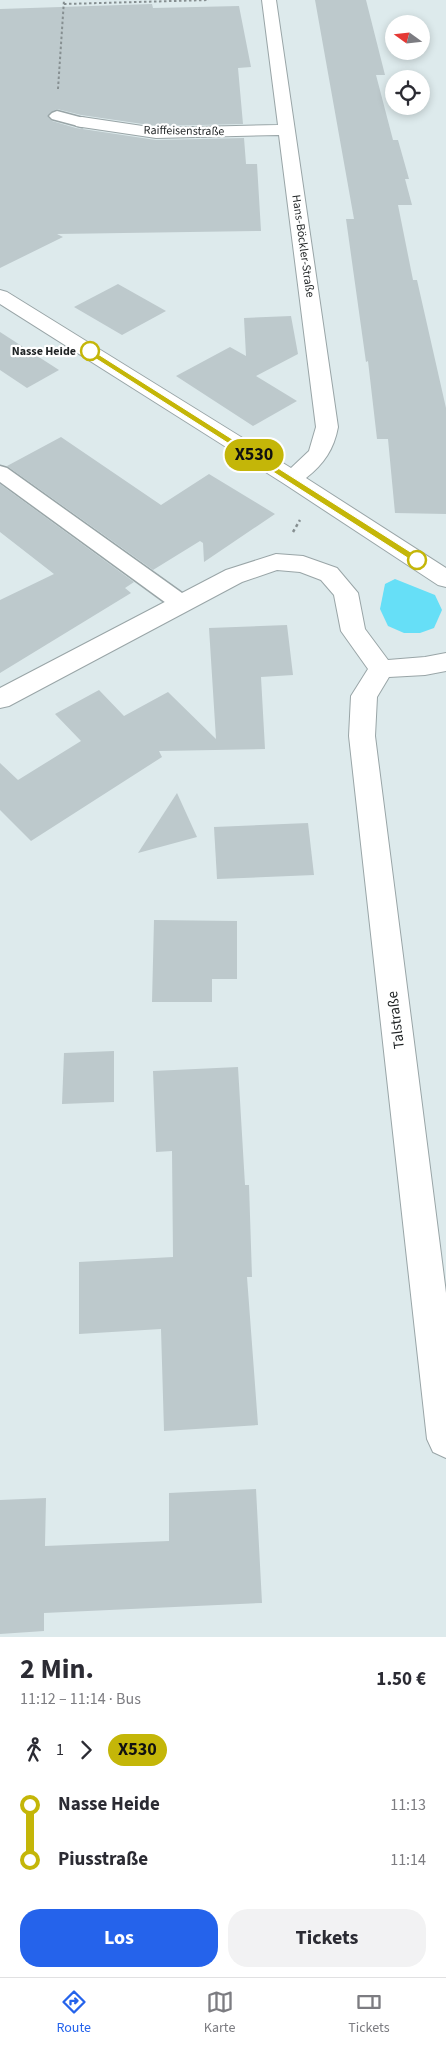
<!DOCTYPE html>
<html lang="de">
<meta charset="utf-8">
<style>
:root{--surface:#fff;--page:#f2f2f3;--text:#2b2b33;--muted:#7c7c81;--line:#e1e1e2;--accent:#2563eb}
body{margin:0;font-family:"Source Sans 3",sans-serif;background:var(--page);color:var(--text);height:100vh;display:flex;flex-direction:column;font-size:19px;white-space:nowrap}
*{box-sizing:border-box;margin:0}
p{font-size:16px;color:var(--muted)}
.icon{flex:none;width:28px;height:28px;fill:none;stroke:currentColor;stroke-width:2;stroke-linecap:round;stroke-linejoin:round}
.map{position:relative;height:1637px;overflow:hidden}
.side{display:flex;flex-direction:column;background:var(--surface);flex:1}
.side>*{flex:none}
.badge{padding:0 10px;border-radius:16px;font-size:18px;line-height:32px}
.needle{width:32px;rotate:285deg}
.fabs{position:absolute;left:385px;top:15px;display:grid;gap:10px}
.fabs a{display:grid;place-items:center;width:45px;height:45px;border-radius:50%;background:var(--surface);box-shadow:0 2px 8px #0003;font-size:25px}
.map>.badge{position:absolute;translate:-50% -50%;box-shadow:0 0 0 2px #fff}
.legs{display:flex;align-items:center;gap:8px;height:55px;padding:0 20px;font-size:16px}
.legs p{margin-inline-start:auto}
.summary{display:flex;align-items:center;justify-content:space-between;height:85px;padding:0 20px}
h1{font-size:28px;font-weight:700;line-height:38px}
.button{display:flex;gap:10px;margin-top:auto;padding:10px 20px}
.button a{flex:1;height:58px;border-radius:20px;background:var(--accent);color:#fff;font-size:20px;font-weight:700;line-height:58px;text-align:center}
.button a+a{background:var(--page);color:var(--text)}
ul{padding:0 20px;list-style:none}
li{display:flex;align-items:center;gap:18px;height:55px;font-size:19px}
li i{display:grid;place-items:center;width:8px;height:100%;margin:0 6px;background:currentColor}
li i::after{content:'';width:12px;height:12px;margin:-6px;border:4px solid;border-radius:50%;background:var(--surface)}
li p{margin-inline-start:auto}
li:first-child i{background:linear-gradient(#0000 50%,currentColor 0)}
li:last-child i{background:linear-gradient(currentColor 50%,#0000 0)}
.dock{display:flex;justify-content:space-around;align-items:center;height:70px;border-top:1px solid var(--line);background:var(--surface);font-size:14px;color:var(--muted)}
.dock a{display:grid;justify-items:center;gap:2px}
.dock .on{color:var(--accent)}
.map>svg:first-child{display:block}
</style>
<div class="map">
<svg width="446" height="1637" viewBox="0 0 446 1637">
<rect width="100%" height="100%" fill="#ddeaec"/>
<path fill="#66dff7" d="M395,579L435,595L442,610L434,628L420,633H404L388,626L380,609L385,584Z"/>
<g fill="#bdc9cc">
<path d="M315,0H366L385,75H376L393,140H398L409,179H405L412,205H398L413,280H417L446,408V514L395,513L388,439H377L368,361L366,362L346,219H354Z"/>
<path d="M152,4L153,8L239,6L251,67L238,68L243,124L156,126L81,115L57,109L51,112L48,117L52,121L76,128L156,140L244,138L246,164H257L261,231L57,234L63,237L0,268V9Z"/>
<path d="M118,284L166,311L122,335L74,307Z"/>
<path d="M291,316L298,354L256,376L297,401L253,426L176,376L230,347L246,356L244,318Z"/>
<path d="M0,332L59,370L27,388L0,370Z"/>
<path d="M61,437L161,505L209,474L275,514L204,562L203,543L200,541L153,570L7,466Z"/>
<path d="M0,484L134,582L125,588L131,593L0,673V600L54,574L0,532Z"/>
<path d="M287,625L293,675L261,677L265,749L159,751L162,757L31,841L0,810V763L18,780L81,741L55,714L99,690L124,716L168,692L216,739L209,628Z"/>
<path d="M177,793L197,837L138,853Z"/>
<path d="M308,823L314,875L217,879L214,827Z"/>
<path d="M154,920L237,921V979H212V1002H152Z"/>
<path d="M114,1051V1102L62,1104L64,1053Z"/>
<path d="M238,1067L245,1185H249L252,1277H247L258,1425L164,1431L161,1329L79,1334V1262L173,1257L172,1151L156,1152L153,1071Z"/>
<path d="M256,1489L262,1603L44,1613V1631L0,1634V1500L46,1498L45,1546L169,1541V1493Z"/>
</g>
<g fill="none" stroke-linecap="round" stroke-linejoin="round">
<g stroke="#99a5a7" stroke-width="3">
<g id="lane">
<path d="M57,111L87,119L90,122L87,125L82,127L52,119L49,116L52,113Z"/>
<path d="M0,466L7,468L189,598L192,603L189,608L181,611L173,608L0,482Z"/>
</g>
</g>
<g stroke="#99a5a7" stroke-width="2">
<g id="street">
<path d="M262,0H276L338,427C334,449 324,464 306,478L446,568V587L438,585L283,483L0,304V290L7,292L291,468L309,451L316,427L279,135L156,138L82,127L76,126L74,122L76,118L82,117L156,128L278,125Z"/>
<path d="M276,554L303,556L337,568L358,593L365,629L388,660L425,657L446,653V671L425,675L389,677L377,697L375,736L446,1293V1458L433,1452L427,1439L349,736L351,696L368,669L341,631L334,595L321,580L300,572L277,570L242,582L9,706L0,708V688L226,570Z"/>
</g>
</g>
<g stroke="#868f91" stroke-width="2" stroke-dasharray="2.5 2.5" stroke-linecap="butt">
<path d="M64,4L209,0"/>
<path d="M58,89L64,0"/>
</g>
<path stroke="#868f91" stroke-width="2.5" stroke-dasharray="3 3" stroke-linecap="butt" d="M293,532L300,520"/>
<use href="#lane" fill="#fff" fill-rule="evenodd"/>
<use href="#street" fill="#fff" fill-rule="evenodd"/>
</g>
<path fill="#c4b608" stroke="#fff" d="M90,349L420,558V562H414L87,353L86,351Z"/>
<g fill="#fff" stroke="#c4b608" stroke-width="2.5">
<circle cx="90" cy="351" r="9"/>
<circle cx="417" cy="560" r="9"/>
</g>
<g text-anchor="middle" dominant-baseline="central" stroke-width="4.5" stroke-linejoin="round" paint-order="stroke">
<g font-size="12" fill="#1f2324" stroke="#fff">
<text transform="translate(184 131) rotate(1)">Raiffeisenstraße</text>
<text transform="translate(303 246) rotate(82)">Hans-Böckler-Straße</text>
</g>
<g font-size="12" font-weight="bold" fill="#1f2324" stroke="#fff" text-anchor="end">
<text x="76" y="351">Nasse Heide</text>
</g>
<g font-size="15" fill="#1f2324" stroke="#fff">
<text transform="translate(396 1020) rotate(-97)">Talstraße</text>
</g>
</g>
</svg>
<div class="fabs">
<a><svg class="needle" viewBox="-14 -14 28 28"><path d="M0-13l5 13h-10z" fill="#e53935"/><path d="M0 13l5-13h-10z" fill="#7c7c81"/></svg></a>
<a><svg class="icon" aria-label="locate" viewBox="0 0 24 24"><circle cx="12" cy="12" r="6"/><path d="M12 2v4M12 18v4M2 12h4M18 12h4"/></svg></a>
</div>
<b class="badge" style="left:254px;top:455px;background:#c4b608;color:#111">X530</b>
</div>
<section class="side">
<div class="summary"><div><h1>2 Min.</h1><p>11:12 – 11:14 · Bus</p></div><b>1.50 €</b></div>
<div class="legs"><svg class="icon" aria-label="walk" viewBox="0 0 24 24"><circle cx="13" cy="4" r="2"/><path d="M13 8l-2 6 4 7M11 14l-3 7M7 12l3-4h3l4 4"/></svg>1<svg class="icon" aria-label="forward" viewBox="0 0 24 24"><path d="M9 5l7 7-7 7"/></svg><b class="badge" style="background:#c4b608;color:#111">X530</b></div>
<ul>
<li><i style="color:#c4b608"></i><b>Nasse Heide</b><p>11:13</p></li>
<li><i style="color:#c4b608"></i><b>Piusstraße</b><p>11:14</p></li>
</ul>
<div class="button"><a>Los</a><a>Tickets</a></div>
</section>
<nav class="dock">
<a class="on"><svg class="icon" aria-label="directions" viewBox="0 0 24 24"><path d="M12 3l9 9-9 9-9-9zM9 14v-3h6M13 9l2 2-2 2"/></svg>Route</a>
<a><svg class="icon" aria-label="map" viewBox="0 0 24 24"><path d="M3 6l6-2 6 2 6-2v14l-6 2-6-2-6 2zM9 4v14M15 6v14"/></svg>Karte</a>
<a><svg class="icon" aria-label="tickets" viewBox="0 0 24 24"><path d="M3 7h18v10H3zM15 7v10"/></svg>Tickets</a>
</nav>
